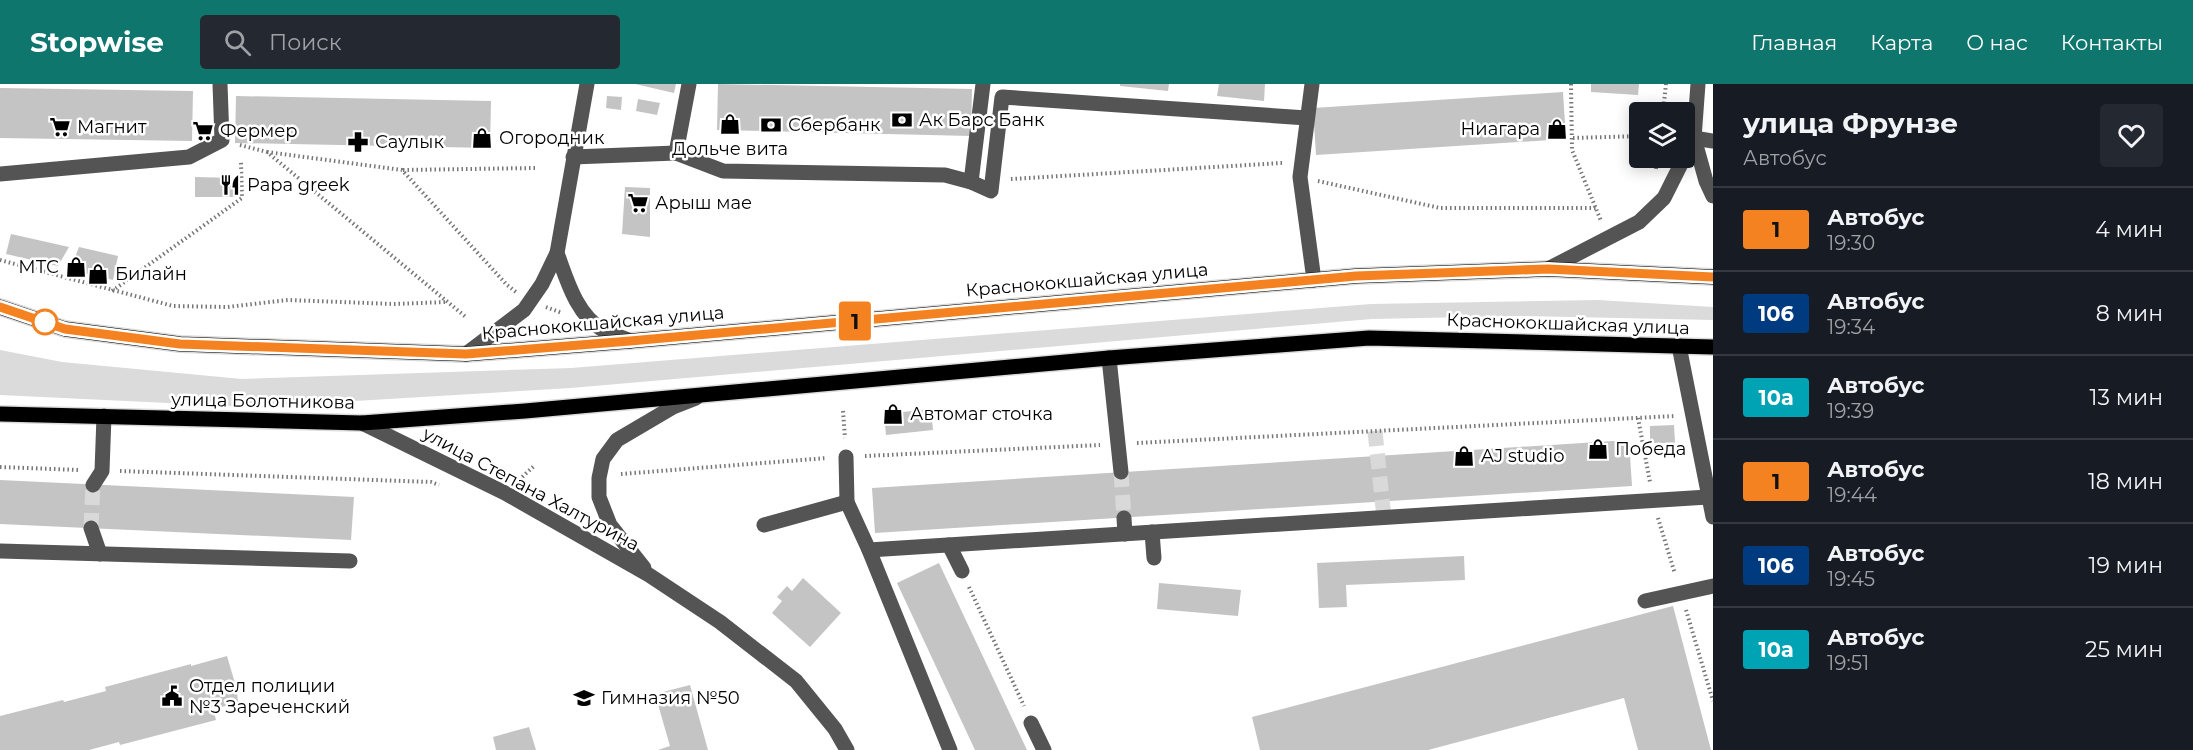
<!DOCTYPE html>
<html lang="ru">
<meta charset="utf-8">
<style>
:root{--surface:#171b24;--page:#242831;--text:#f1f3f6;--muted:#9ea1a6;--line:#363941;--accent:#0f766e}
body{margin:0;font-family:Montserrat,sans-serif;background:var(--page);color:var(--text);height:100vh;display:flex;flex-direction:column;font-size:22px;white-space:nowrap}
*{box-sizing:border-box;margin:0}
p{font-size:20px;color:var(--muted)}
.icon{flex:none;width:33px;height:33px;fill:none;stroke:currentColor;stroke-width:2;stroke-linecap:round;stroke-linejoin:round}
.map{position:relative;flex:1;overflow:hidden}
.drawer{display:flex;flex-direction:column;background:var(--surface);width:480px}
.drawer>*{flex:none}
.badge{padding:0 12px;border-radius:4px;font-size:21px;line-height:39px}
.fabs{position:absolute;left:1629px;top:18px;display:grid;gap:12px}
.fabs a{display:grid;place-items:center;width:66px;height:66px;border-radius:6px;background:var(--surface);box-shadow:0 3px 15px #0003;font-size:30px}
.map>.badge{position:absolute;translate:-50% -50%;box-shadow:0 0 0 3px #fff}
.round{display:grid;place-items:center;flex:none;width:63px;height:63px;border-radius:6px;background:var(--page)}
.summary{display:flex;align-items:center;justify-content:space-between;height:102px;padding:0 30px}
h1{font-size:28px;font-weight:700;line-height:45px}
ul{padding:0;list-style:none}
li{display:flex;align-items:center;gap:18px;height:84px;padding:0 30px;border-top:2px solid var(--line)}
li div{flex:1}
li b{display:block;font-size:22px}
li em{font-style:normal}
li .badge{min-width:66px;font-weight:700;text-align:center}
header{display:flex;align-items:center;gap:36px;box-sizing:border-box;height:84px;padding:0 30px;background:var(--accent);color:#fff}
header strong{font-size:28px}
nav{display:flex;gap:33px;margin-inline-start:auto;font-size:21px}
.search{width:420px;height:54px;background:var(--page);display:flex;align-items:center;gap:15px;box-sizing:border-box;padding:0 21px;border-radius:6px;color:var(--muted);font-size:22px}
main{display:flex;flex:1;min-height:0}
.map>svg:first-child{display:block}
</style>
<header>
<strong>Stopwise</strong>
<div class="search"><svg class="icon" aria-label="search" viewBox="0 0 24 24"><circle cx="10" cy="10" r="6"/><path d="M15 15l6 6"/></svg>Поиск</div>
<nav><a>Главная</a><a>Карта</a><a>О нас</a><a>Контакты</a></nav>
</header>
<main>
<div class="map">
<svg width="1713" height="666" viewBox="0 0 1713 666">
<rect width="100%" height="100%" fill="#fff"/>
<path fill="#dbdbdb" d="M1598,216L1713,223V236L1520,232L1372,235L571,304L252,323L0,311V266L62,278L242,295L571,284L1371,220Z"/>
<g fill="#c4c4c4">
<path d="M635,0H676L674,9Z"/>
<path d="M718,0L972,5L971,52L717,46Z"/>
<path d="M1120,0H1169L1168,7L1120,2Z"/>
<path d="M1219,0H1265L1264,17L1217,12Z"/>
<path d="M1591,0H1639L1638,11L1591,8Z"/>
<path d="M0,4L193,7L192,57L0,54Z"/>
<path d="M1563,8L1566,55L1316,71L1313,24Z"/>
<path d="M236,12L491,17L490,64L235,59Z"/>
<path d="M607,12L622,13L621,26L606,24Z"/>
<path d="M638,15L660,19L657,31L636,27Z"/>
<path d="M195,93L236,94L235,113H195Z"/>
<path d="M625,103L650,104V153L622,150Z"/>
<path d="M11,150L69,163L58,182L6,170Z"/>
<path d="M79,163L118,172L113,196L70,186Z"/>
<path d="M931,325L933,346L886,351L884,330Z"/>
<path d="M1674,341L1675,359H1650V342Z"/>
<path d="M1629,356L1632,402L875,449L872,404Z"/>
<path d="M0,396L354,413L351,456L0,440Z"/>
<path d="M1464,472L1465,496L1346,501L1347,523L1319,524L1317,479Z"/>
<path d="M939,479L1027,666H975L897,499Z"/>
<path d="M803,494L841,529L810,563L772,529L782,517L777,513L787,502L792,507Z"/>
<path d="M1159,499L1241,506L1238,532L1157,525Z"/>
<path d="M1673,522L1711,666H1638L1624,614L1428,666H1260L1252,633Z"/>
<path d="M227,572L237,606L238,619L213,625L216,636L120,661L119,658L89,666H0V632L63,616L64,618L106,607L105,603L191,580V582Z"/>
<path d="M690,601L708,666H658L670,662L655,610Z"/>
<path d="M529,643L536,666H496L493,653Z"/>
</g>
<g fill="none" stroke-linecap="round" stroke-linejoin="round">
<g stroke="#d9d9d9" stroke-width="15" stroke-dasharray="15 8" stroke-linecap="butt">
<path d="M1375,347L1384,434"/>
<path d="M1121,388L1124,434"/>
<path d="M91,444L93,401"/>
</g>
<g stroke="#dbdbdb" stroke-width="18">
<g id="major">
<path d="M0,223L65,245L180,260L466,270L630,257L1356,192L1548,185L1713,193"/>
<path d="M0,330L362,339L525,327L1109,274L1369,254L1713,263"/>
</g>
</g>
<g stroke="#767676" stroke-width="4" stroke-dasharray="1.5 3" stroke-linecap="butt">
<path d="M1571,0L1572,66L1601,137"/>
<path d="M1663,28L1666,0"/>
<path d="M1573,54L1640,52"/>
<path d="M240,61L267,68L467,234"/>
<path d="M267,68L402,86L507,201L516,208"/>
<path d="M1656,85L1657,74"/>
<path d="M403,86L535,84"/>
<path d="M1011,95L1282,79"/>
<path d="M1318,97L1440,124H1597"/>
<path d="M0,176L173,222L227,223L288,216L394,220L446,218"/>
<path d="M112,207L242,114L241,78"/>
<path d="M546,223L562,229"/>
<path d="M843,327L845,354"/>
<path d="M1638,334L1650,398"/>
<path d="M1137,359L1675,332"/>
<path d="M865,372L1100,361"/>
<path d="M0,383L79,386"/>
<path d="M120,387L431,398L439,401"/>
<path d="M621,390L827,374"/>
<path d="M519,396L534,382"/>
<path d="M1658,434L1675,490"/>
<path d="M969,503L1024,622"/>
<path d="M1686,526L1713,617"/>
</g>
<g stroke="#545454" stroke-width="15">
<path d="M1312,0L1300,93L1314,196"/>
<path d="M1698,0L1694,54L1706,97L1713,112"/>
<path d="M1694,54L1713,57"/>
<path d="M676,69L723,87L945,91L971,98L991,107L1002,13L1307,34"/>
<path d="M573,73L676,69L689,0"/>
<path d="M0,90L189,73L222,56L220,0"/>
<path d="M971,98L983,0"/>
<path d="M557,169C567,196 576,230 603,246C611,250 621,253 630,257"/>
<path d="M1548,185L1639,138L1664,114L1684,74"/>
<path d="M1679,262L1713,433"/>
<path d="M466,270L524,226L542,200L557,169L587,0"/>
<path d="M1109,274L1121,388"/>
<path d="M362,339L505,409L649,491L720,538L796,597L835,645L847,666"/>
<path d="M846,373L847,418L869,466L950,666"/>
<path d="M93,401L102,387L104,332"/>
<path d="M1124,434L1125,450"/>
<path d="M764,441L847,418"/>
<path d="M91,444L100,470"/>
<path d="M1152,448L1154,474"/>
<path d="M949,461L962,487"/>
<path d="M869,466L1708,413"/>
<path d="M0,467L350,477"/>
<path d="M644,484L610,441L599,413V394L603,375L617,356L673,323L696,314"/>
<path d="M1645,517L1713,502"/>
<path d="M1031,639L1044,666"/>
</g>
<use href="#major" stroke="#000" stroke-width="15"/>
</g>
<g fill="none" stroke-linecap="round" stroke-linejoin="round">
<g stroke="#fff" stroke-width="14">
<path id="line" d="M0,223L65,245L180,260L466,270L630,257L1356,192L1548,185L1713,193"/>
</g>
<use href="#line" stroke="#f58220" stroke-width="9"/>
</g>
<defs>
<g id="bank-bare" transform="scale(1.62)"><path d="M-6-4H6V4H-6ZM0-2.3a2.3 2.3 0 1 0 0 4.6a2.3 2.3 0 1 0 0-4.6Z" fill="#000" stroke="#fff" stroke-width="2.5" paint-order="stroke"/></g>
<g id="shop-bare" transform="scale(1.62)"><path d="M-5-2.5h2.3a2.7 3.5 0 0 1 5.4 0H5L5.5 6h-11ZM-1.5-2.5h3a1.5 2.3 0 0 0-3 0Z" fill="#000" stroke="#fff" stroke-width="2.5" paint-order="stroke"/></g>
<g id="supermarket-bare" transform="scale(1.62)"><path d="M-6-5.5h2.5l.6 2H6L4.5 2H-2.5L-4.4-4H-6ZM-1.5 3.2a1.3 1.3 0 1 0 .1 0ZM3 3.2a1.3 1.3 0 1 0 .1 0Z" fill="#000" stroke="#fff" stroke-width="2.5" paint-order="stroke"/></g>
<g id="pharmacy-bare" transform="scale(1.62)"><path d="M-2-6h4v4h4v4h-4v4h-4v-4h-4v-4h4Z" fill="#000" stroke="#fff" stroke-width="2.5" paint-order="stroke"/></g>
<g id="restaurant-bare" transform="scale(1.62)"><path d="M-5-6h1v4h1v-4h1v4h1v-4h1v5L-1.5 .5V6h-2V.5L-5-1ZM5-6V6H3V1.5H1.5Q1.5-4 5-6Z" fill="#000" stroke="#fff" stroke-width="2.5" paint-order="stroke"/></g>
<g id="civic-bare" transform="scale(1.62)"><path d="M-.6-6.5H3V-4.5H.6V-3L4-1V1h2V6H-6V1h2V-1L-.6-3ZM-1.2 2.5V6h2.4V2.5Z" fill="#000" stroke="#fff" stroke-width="2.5" paint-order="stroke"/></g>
<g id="school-bare" transform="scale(1.62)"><path d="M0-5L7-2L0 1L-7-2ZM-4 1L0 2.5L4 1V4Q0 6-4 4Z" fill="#000" stroke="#fff" stroke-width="2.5" paint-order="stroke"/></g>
</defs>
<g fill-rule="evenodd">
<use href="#bank-bare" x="902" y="36"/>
<use href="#shop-bare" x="730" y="40"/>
<use href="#bank-bare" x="771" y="41"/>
<use href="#supermarket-bare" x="60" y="43"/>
<use href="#shop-bare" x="1557" y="45"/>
<use href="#supermarket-bare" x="203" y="47"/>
<use href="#shop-bare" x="482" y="54"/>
<use href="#pharmacy-bare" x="358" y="58"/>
<use href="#restaurant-bare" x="230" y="101"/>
<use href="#supermarket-bare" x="638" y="119"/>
<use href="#shop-bare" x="76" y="183"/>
<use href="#shop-bare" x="98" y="190"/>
<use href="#shop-bare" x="893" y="330"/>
<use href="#shop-bare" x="1598" y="365"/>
<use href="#shop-bare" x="1464" y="372"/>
<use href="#civic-bare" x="172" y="612"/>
<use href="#school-bare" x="584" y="614"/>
</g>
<circle fill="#fff" stroke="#f58220" stroke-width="3" cx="45" cy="238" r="12"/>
<g text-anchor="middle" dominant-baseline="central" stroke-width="5" stroke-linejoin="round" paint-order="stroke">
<g font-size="18" fill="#000" stroke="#fff" text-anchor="start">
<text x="919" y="36">Ак Барс Банк</text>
<text x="788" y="41">Сбербанк</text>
<text x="77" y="43">Магнит</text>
<text x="1540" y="45" text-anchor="end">Ниагара</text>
<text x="220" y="47">Фермер</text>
<text x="499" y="54">Огородник</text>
<text x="375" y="58">Саулык</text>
<text x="730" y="65" text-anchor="middle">Дольче вита</text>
<text x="247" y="101">Papa greek</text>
<text x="655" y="119">Арыш мае</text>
<text x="59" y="183" text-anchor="end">МТС</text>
<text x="115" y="190">Билайн</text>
<text x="910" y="330">Автомаг сточка</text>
<text x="1615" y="365">Победа</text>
<text x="1481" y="372">AJ studio</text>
<text x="189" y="602">Отдел полиции<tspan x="189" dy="21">№3 Зареченский</tspan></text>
<text x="601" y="614">Гимназия №50</text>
</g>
<g font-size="18" fill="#000" stroke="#fff">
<text transform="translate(1087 196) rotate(-5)">Краснококшайская улица</text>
<text transform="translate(603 239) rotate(-5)">Краснококшайская улица</text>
<text transform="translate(1568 240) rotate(2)">Краснококшайская улица</text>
<text transform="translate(263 317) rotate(1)">улица Болотникова</text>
<text transform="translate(531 405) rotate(28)">улица Степана Халтурина</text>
</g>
</g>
</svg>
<div class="fabs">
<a><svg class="icon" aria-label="layers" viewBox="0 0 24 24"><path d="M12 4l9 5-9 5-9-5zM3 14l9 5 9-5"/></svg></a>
</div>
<b class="badge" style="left:855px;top:237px;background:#f58220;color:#111">1</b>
</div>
<section class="drawer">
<div class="summary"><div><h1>улица Фрунзе</h1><p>Автобус</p></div><a class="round"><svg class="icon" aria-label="heart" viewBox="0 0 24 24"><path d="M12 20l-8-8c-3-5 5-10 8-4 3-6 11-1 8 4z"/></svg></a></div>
<ul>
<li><span class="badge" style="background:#f58220;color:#111">1</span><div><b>Автобус</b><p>19:30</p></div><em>4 мин</em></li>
<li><span class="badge" style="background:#003b80;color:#fff">106</span><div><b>Автобус</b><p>19:34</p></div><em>8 мин</em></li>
<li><span class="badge" style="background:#00a3b4;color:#fff">10а</span><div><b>Автобус</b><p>19:39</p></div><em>13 мин</em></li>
<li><span class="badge" style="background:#f58220;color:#111">1</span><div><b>Автобус</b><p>19:44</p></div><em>18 мин</em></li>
<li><span class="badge" style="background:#003b80;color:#fff">106</span><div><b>Автобус</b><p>19:45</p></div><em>19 мин</em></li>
<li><span class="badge" style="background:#00a3b4;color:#fff">10а</span><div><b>Автобус</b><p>19:51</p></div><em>25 мин</em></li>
</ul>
</section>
</main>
